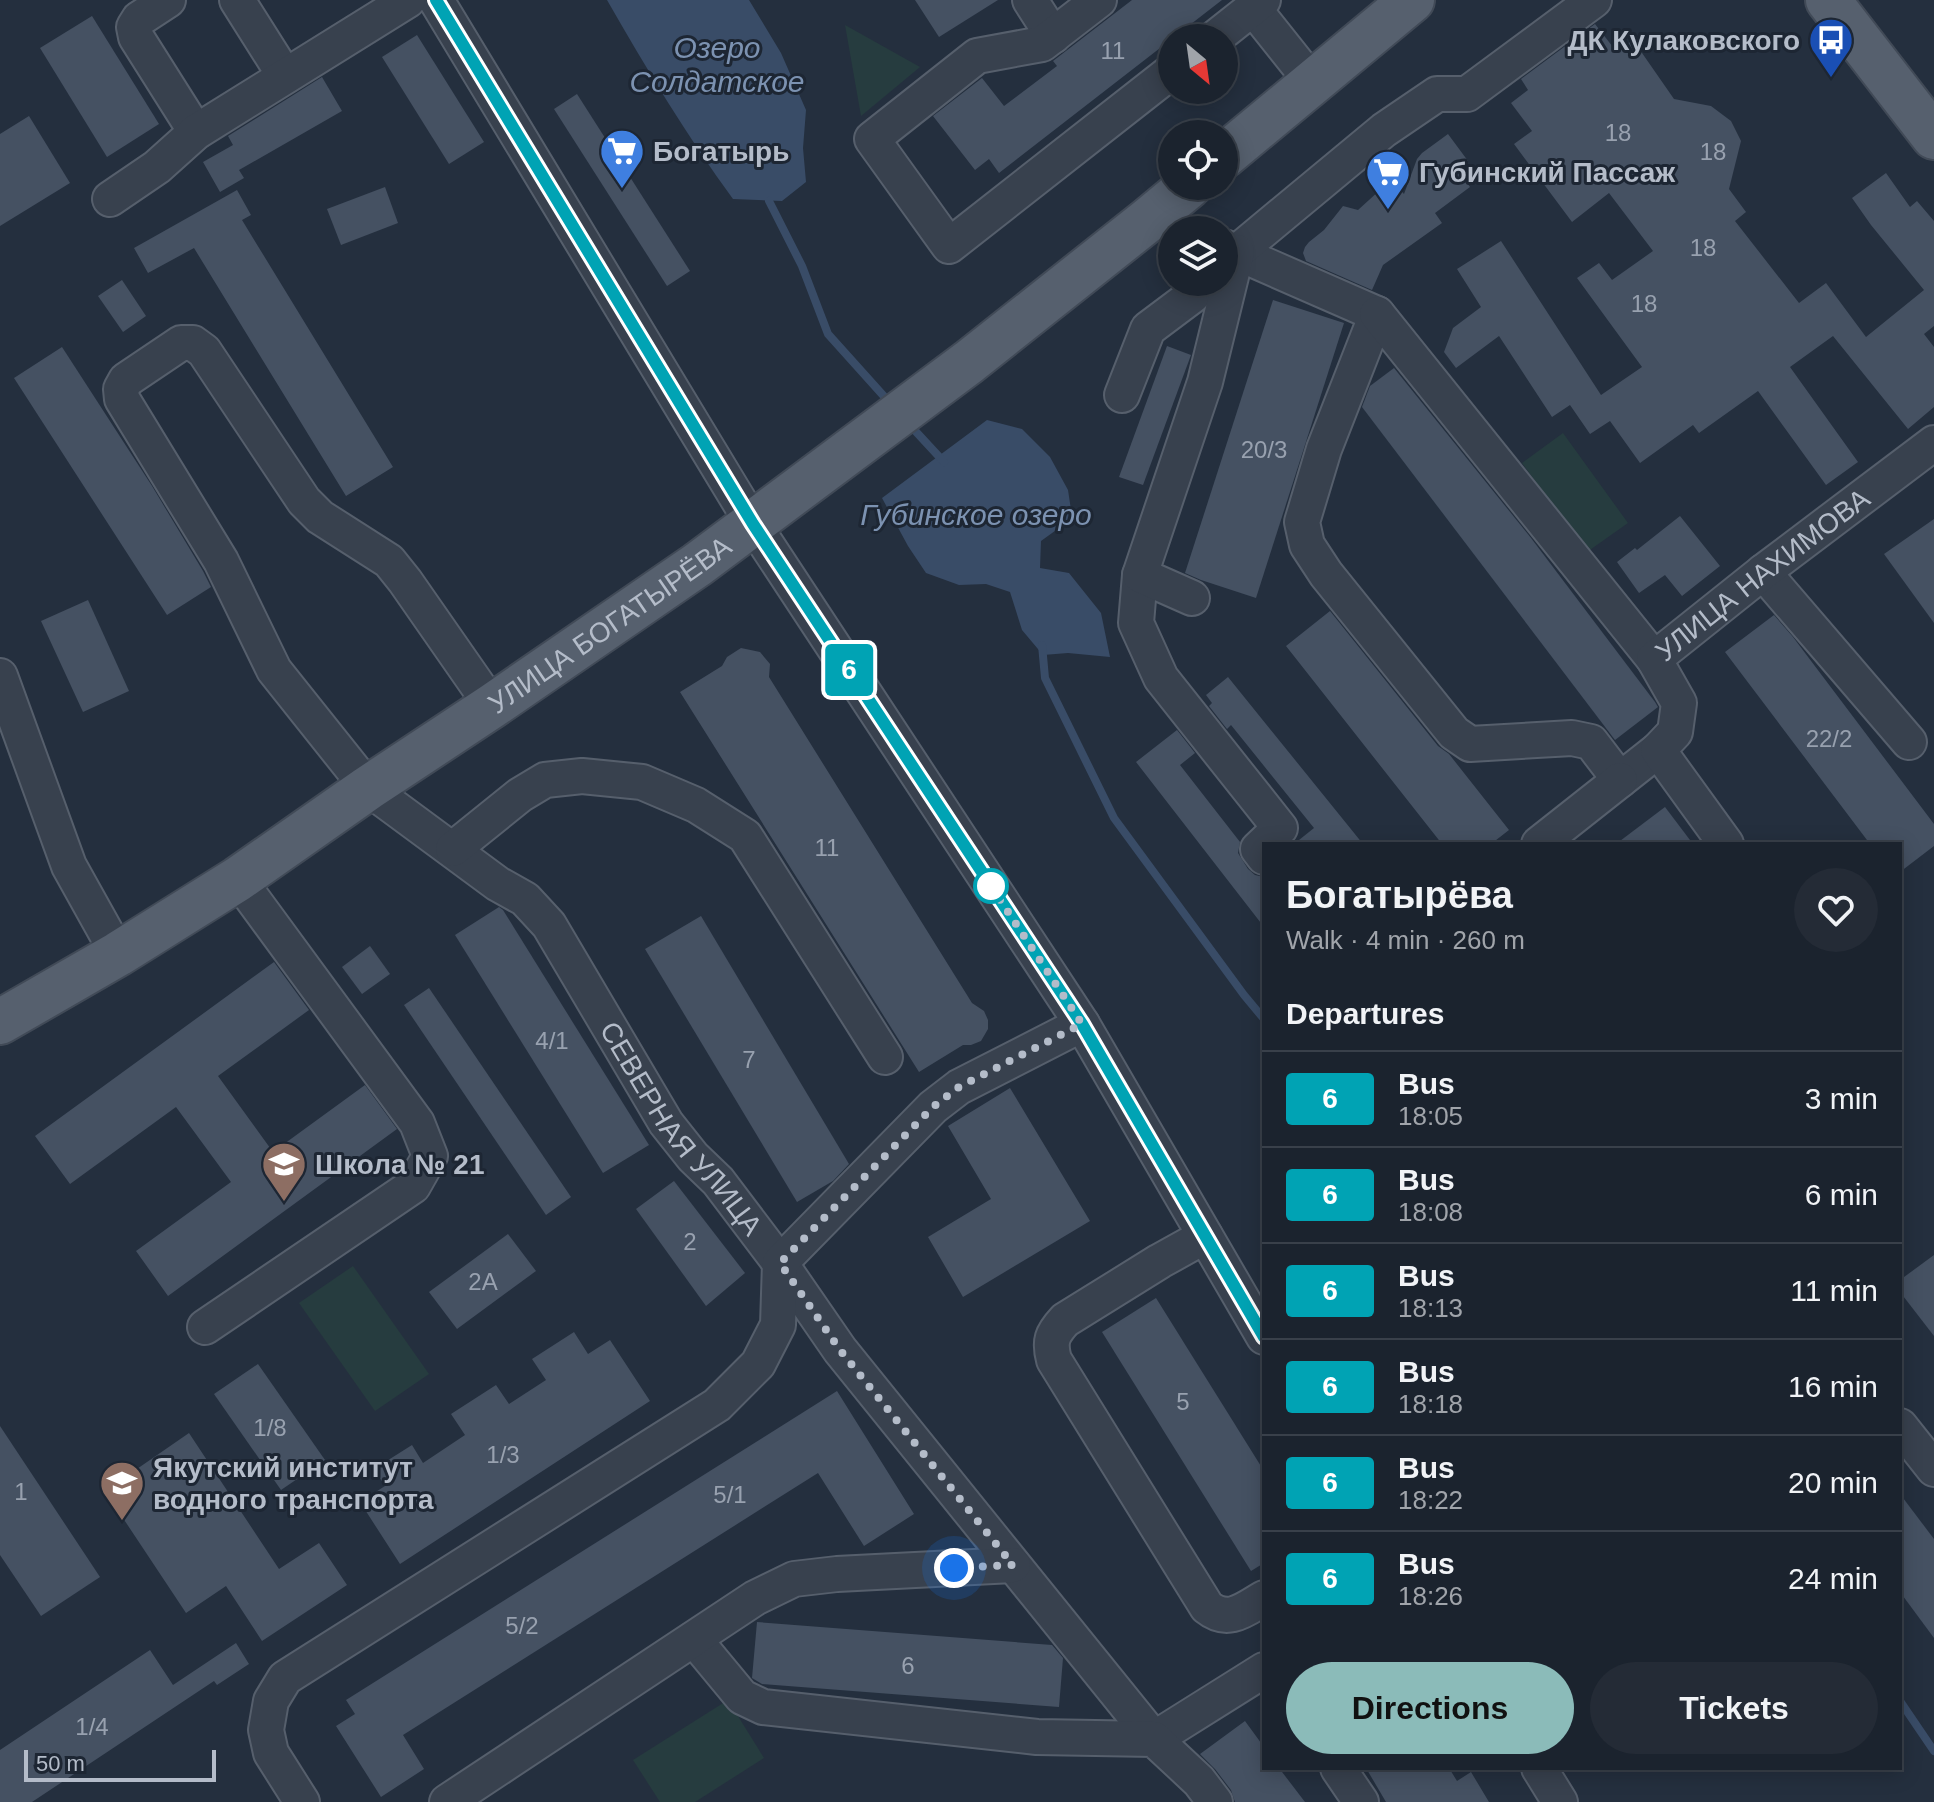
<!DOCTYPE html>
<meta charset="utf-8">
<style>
:root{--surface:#1b232e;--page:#242b36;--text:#f1f3f6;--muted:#a0a4aa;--line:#39404a;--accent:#8bbbb9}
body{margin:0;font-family:Helvetica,sans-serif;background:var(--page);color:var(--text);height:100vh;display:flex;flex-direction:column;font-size:30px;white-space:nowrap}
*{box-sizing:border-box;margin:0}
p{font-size:26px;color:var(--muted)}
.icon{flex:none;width:44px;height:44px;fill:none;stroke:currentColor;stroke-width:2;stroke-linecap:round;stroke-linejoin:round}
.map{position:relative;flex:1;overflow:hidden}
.panel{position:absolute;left:1262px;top:842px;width:640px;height:928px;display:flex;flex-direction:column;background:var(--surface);border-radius:0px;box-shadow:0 4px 20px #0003,0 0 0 2px var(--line)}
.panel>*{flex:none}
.badge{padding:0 16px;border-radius:6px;font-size:28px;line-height:52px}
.needle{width:52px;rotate:151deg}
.controls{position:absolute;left:1158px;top:24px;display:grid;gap:16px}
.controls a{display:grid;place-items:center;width:80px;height:80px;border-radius:50%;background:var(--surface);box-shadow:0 4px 20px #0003,0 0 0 2px var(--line);font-size:40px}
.scale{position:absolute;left:24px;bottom:20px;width:192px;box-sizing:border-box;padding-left:8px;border:4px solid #b4bcc9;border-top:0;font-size:22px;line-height:28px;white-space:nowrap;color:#b4bcc9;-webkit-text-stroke:6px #1d2633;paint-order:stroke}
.you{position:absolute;width:40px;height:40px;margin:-20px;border:6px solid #fff;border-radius:50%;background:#1a73e8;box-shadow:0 0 0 12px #1a73e833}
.map>.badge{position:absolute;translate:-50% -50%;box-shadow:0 0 0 4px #fff}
h2{padding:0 24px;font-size:30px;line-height:72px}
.round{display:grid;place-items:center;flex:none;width:84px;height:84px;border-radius:42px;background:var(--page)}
.overview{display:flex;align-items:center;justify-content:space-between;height:136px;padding:0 24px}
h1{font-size:38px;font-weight:700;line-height:60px}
.cta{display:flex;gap:16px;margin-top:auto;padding:16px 24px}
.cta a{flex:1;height:92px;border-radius:48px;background:var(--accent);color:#111;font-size:32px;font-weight:700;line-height:92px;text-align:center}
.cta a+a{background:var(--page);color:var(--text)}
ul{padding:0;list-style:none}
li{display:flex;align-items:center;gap:24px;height:96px;padding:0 24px;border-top:2px solid var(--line)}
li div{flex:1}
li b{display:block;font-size:30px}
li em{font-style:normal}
li .badge{min-width:88px;font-weight:700;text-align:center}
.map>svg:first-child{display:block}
</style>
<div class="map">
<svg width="1934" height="1802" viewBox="0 0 1934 1802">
<rect width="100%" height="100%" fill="#242f3e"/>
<g fill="#263c3f">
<path d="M845,25L920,67L861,116Z"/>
<path d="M1563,433L1628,523L1587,552L1522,463Z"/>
<path d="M353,1266L429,1374L375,1411L299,1303Z"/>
<path d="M728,1700L764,1758L695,1802H660L633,1760Z"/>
</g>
<g fill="#394c67">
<path d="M607,0H749L781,53L806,110L803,148L806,182L782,201L733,199C687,136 646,68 607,0Z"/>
<path d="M987,420L1022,429L1050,457L1068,490L1073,523L1059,528L1041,541L1040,568L1069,573L1101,613L1110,657L1068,653L1043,655L1022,630L1010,592L986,584L959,585L926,573L908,546L882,498Z"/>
</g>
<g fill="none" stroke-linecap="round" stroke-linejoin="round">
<g stroke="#394c67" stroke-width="8">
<path d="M769,201L802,266L828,334L890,403"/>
<path d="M907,422L944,462"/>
<path d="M1042,645L1045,678L1114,818L1244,995L1264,1019"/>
<path d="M1900,1701L1934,1751"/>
</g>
</g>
<g fill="#455162">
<path d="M915,0H998L939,37Z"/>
<path d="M1132,0H1222L999,173L989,159L975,170L933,116L982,78L1004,106L1057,66L1053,61Z"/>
<path d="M92,16L159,124L107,157L40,48Z"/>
<path d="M1595,24L1616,51L1633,40L1674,99L1711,106L1731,121L1741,141L1729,189L1746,212L1735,221L1799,303L1826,283L1866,337L1924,290L1871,225L1852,198L1886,173L1910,207L1917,201L1934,221V326L1924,334L1934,347V407L1908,429L1833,336L1790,367L1858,462L1826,485L1758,391L1699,433L1693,425L1640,463L1610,421L1590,434L1570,405L1552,417L1499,336L1456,368L1444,352L1453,328L1481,307L1457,269L1501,241L1601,395L1642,367L1577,278L1599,263L1612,280L1653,251L1609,193L1572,222L1514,144L1532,131L1511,103L1528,90L1521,79Z"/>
<path d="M417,35L484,142L449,164L382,57Z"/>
<path d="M322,77L342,111L239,170L244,178L220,192L203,162L233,145L228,136Z"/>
<path d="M577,94L690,271L667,286L554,109Z"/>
<path d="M29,116L70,183L0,226V134Z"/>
<path d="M1448,134L1468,161L1457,169L1470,187L1435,213L1442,223L1383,265L1372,290L1306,261L1303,253L1305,247L1309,242L1324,230L1343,206L1358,210L1391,180L1404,194L1417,159L1422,153Z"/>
<path d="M385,187L398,223L341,245L327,209Z"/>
<path d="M237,190L251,215L242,220L393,467L346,496L194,248L148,273L134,248Z"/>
<path d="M122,280L146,316L123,332L98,296Z"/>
<path d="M1273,300L1344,323L1256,598L1201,580L1185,573Z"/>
<path d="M1167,346L1191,355L1143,485L1119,477Z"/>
<path d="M62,347L152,486L203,571L211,587L167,615L14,378Z"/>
<path d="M1394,368L1531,538L1655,702L1658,707L1615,740L1362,407L1370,386Z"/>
<path d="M1680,516L1720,566L1682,596L1665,575L1639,593L1617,562L1635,548L1637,550Z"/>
<path d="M1934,519V623L1884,554Z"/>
<path d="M88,600L129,691L83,712L41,621Z"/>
<path d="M1330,611L1438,746L1449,754L1509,830L1491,844H1442L1286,646Z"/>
<path d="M1774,615L1793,637L1934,824V846L1900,872V844H1870L1725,652Z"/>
<path d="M741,648L760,652L770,664L769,677L972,1003L984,1011L988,1020V1029L981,1041L971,1045H963L919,1072L680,692L722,666L727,657Z"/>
<path d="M1228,677L1363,844H1294L1314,828L1231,725L1227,729L1209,706L1212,703L1206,695Z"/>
<path d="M1177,730L1195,753L1180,765L1240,842L1238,853L1248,869L1255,875L1264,877V927L1136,762Z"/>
<path d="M1665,807L1693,844H1616Z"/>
<path d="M499,907L503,910L649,1145L603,1173L455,935Z"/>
<path d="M701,916L849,1164L833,1181L797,1202L645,949Z"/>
<path d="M370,946L390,974L362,994L342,967Z"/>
<path d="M274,962L309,1010L218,1076L273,1152L365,1085L397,1129L168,1296L136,1251L231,1182L176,1107L70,1184L35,1136Z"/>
<path d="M429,988L571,1197L546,1215L404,1005Z"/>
<path d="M1010,1088L1090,1221L963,1297L928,1237L991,1199L948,1126Z"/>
<path d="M674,1181L745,1273L706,1306L636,1209Z"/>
<path d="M508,1234L536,1271L457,1329L429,1292Z"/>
<path d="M1934,1255V1336L1900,1292V1280Z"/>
<path d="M1156,1298L1264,1471V1563L1251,1571L1102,1332Z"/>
<path d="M574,1332L588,1354L610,1340L650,1401L400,1564L360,1502L385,1486L374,1469L412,1445L423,1463L465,1435L451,1414L496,1385L509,1404L546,1380L532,1359Z"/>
<path d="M258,1364L325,1460L281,1490L214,1394Z"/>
<path d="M837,1391L914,1514L864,1546L818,1473L403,1735L424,1769L381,1797L336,1726L355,1714L346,1700Z"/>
<path d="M0,1426L100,1577L41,1616L0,1555Z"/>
<path d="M189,1433L279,1569L319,1543L347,1585L262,1641L226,1586L186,1613L105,1491Z"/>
<path d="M1900,1494L1934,1539V1638L1900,1592Z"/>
<path d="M757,1622L1052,1645L1063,1658L1059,1707L762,1684L752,1678Z"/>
<path d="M236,1643L249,1664L217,1685L214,1681L32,1802H0V1750L150,1650L173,1685Z"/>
<path d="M1245,1721L1264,1747V1768H1279L1305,1802H1235L1231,1790L1215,1769L1200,1754Z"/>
<path d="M1366,1768H1449L1457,1781L1471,1772L1489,1802H1386Z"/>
</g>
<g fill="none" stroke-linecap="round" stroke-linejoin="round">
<g stroke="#565f6c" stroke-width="38">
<g id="minor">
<path d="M168,0L139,19L134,27L136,37L196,132"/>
<path d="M237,0L285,76"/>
<path d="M436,0L753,524L1082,1024L1264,1337"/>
<path d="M1030,0L1053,36"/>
<path d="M1099,0L1042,44L977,56L872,139L949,246L1172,71"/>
<path d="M1253,8L1312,82"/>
<path d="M1215,38L1263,0"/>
<path d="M110,199L157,167L196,132L408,0"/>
<path d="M1224,247L1377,314L1324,449L1302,522L1307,545L1326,574L1454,733L1470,744L1572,738L1591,742L1620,780L1658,750"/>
<path d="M1237,252L1384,130L1437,94H1467L1594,0"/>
<path d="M1377,314L1654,659"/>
<path d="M1122,395L1148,329L1192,296L1206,282"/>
<path d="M1763,572L1909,742"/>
<path d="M1140,575L1136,623L1161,678L1280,828L1258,849L1264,857"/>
<path d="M1192,598L1140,575L1205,382L1237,252L1224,265"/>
<path d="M0,676L69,866L118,954"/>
<path id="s1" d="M492,706L405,581L389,561L320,517L304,501L204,351L193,343H181L126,380L121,389L122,399L221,561L274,670L368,788L498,884L525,899L549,925L666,1123L693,1157L718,1181L780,1263L840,1350L1154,1739L1264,1670"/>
<path d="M1539,844L1620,780"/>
<path id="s2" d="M1726,844L1658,750L1675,732L1679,703L1654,659L1763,572L1934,443"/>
<path d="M453,849L520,795L545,780L582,776L642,782L696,805L745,836L885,1057"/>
<path d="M1205,1236L1160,1261L1065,1320C1052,1334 1049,1341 1054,1360L1207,1607C1228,1624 1244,1610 1264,1598"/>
<path d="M205,1327L413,1186L430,1156L417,1123L238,879"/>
<path d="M1900,1426L1934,1469"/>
<path d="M694,1639L742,1697L763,1707L1037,1737L1154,1739L1199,1781L1215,1802"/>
<path d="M1338,1768L1361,1802"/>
<path d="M1539,1768L1560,1802"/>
<path d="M302,1802L271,1753L266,1730L271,1701L285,1678L717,1405L758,1364L778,1325L780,1263L933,1107L959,1087L1082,1024"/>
<path d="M447,1802L755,1598L794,1579L837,1574L1013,1565"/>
</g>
</g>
<g stroke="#414a57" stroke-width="48">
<g id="major">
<path d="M1828,0L1934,137"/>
<path d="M1224,156L1412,0"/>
<path id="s3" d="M0,1022L118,954L238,879L368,788L492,706L697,565L969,362L1148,220L1189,186"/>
</g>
</g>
<use href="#minor" stroke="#38414e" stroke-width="34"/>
<use href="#major" stroke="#56606e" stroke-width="44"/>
</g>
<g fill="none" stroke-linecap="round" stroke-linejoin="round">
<g stroke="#fff" stroke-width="18">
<path id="line" d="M436,0L753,524L1082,1024L1264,1337"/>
</g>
<use href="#line" stroke="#00a3b4" stroke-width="12"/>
<path stroke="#b4bcc9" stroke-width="8" stroke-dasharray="0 14.4" d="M954,1568L1013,1565L840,1350L780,1263L933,1107L959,1087L1082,1024L991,886"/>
</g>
<defs>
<g id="bus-pin" transform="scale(2.3)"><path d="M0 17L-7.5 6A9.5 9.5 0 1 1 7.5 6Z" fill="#1a4fb4" stroke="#1d2633"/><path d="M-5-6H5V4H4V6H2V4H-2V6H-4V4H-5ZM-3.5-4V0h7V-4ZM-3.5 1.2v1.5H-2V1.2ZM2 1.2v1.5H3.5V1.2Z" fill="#fff"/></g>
<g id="supermarket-pin" transform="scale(2.3)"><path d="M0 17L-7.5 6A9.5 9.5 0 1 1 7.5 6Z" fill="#3f7fe0" stroke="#1d2633"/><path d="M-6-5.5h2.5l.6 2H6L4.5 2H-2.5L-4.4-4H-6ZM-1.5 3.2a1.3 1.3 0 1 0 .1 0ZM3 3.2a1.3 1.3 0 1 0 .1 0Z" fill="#fff"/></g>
<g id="school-pin" transform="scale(2.3)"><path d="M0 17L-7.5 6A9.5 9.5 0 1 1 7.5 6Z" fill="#8d6e63" stroke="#1d2633"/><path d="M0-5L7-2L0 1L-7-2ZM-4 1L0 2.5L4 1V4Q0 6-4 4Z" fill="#fff"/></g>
<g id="university-pin" transform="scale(2.3)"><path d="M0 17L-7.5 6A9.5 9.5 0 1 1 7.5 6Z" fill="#8d6e63" stroke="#1d2633"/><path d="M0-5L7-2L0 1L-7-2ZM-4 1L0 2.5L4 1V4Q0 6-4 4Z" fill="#fff"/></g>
</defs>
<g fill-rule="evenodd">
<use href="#bus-pin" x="1831" y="40"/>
<use href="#supermarket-pin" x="622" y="151"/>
<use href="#supermarket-pin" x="1388" y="172"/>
<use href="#school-pin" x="284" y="1164"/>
<use href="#university-pin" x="122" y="1483"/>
</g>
<circle fill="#fff" stroke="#00a3b4" stroke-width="4" cx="991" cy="886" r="16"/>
<g text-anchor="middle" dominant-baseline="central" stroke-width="6" stroke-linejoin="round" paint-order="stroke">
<g font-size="24" fill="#98a1af">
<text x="1113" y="50">11</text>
<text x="1618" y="132">18</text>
<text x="1713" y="151">18</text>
<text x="1703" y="247">18</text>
<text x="1644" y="303">18</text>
<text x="1264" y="449">20/3</text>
<text x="1829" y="738">22/2</text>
<text x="827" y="847">11</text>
<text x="552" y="1040">4/1</text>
<text x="749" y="1059">7</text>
<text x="690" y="1241">2</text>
<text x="483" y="1281">2А</text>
<text x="1183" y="1401">5</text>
<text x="270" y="1427">1/8</text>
<text x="503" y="1454">1/3</text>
<text x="21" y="1491">1</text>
<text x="730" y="1494">5/1</text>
<text x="522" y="1625">5/2</text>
<text x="908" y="1665">6</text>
<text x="92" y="1726">1/4</text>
</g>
<g font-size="28" font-weight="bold" fill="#b4bcc9" stroke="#1d2633" text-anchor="start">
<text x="1800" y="40" text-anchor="end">ДК Кулаковского</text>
<text x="653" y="151">Богатырь</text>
<text x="1419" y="172">Губинский Пассаж</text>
<text x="315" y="1164">Школа № 21</text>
<text x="153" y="1467">Якутский институт<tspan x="153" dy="32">водного транспорта</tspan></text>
</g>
<g font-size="28" fill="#b4bcc9" stroke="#1d2633">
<text stroke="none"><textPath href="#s2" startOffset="358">УЛИЦА НАХИМОВА</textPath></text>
<text stroke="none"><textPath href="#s3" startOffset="728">УЛИЦА БОГАТЫРЁВА</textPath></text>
<text stroke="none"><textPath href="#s1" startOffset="1508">СЕВЕРНАЯ УЛИЦА</textPath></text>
</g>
<g font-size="30" font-style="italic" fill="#7c92b1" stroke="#1d2633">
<text x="717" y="47">Озеро<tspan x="717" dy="34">Солдатское</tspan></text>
<text x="976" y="514">Губинское озеро</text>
</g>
</g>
</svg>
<div class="controls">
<a><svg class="needle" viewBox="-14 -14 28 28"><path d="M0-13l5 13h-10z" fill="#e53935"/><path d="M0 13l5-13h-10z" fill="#a0a4aa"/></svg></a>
<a><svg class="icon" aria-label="locate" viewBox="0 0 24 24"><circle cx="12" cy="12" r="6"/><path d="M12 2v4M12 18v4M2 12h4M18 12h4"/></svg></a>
<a><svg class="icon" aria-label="layers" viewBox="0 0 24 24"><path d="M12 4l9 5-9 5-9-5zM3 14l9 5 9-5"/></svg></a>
</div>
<div class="scale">50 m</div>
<div class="you" style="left:954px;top:1568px"></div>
<b class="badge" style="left:849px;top:670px;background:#00a3b4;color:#fff">6</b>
<section class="panel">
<div class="overview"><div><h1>Богатырёва</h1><p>Walk · 4 min · 260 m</p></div><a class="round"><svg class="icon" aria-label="heart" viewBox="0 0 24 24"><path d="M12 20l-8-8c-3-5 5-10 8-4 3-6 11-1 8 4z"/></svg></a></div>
<h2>Departures</h2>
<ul>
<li><span class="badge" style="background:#00a3b4;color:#fff">6</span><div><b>Bus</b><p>18:05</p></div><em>3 min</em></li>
<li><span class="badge" style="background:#00a3b4;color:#fff">6</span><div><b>Bus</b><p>18:08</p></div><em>6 min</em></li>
<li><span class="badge" style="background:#00a3b4;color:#fff">6</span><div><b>Bus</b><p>18:13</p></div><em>11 min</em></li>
<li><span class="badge" style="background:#00a3b4;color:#fff">6</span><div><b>Bus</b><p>18:18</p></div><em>16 min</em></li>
<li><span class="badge" style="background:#00a3b4;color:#fff">6</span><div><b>Bus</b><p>18:22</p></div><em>20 min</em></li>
<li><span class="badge" style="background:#00a3b4;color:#fff">6</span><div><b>Bus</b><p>18:26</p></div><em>24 min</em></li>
</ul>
<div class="cta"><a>Directions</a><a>Tickets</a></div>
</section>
</div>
